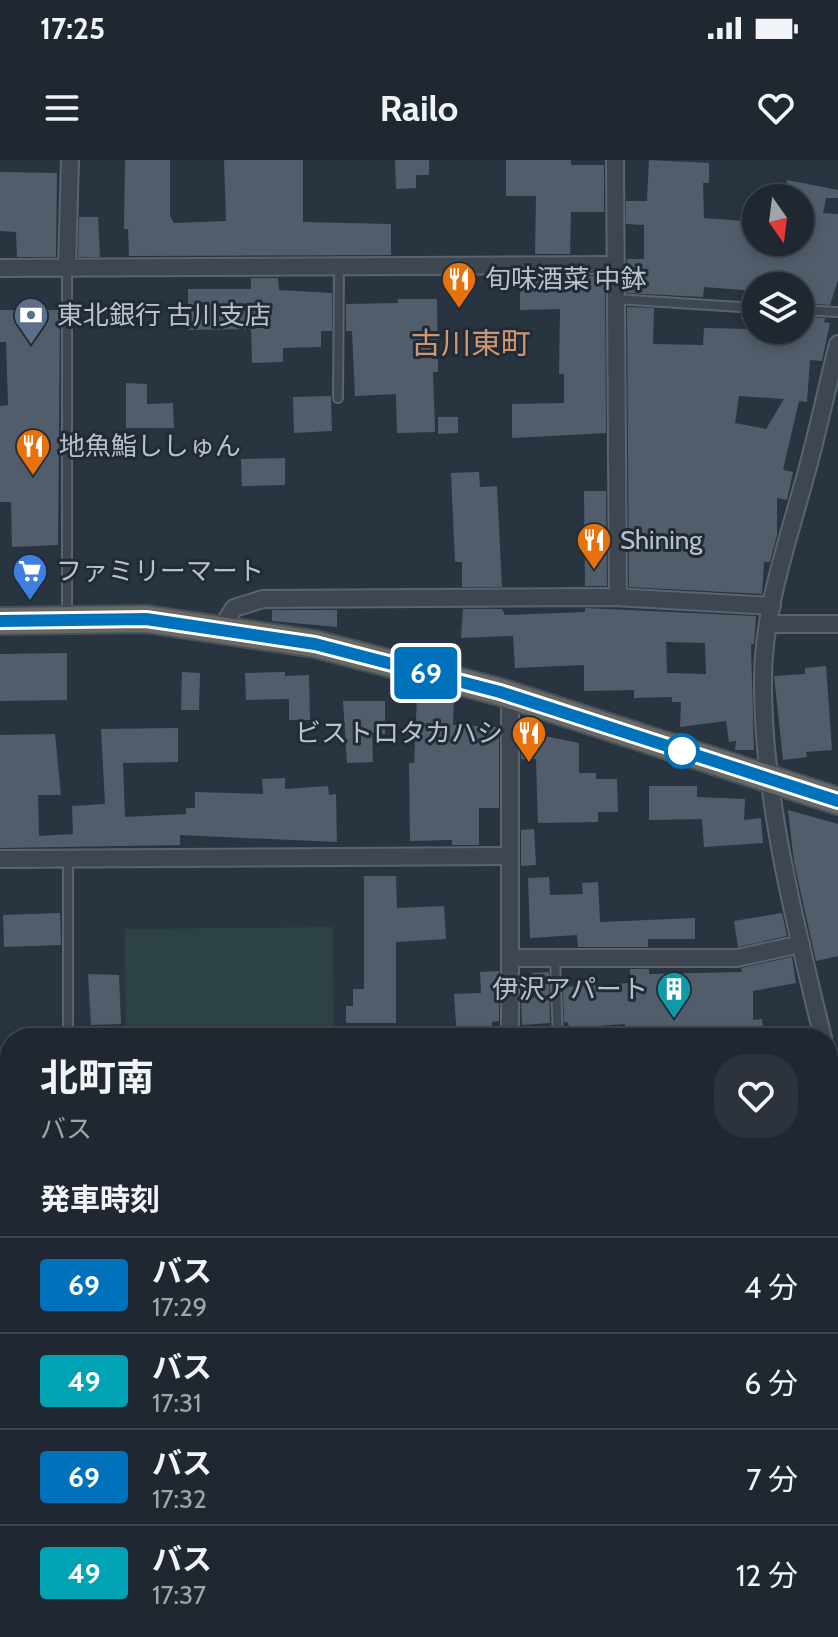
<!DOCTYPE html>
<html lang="ja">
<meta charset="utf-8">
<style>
:root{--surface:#1f2731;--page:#2c333d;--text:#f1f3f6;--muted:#a1a5ab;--line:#3c444d}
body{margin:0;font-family:Cabin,"Noto Sans JP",sans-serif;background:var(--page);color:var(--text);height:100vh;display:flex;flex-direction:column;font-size:30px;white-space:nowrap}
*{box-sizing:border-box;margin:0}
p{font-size:26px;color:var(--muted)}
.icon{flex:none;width:44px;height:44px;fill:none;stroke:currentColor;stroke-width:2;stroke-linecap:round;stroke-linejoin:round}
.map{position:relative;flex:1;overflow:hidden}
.side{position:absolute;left:0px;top:868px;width:838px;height:610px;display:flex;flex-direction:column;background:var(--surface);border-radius:32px 32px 0 0;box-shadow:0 4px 12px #0003,0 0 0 2px var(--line)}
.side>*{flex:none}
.badge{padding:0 16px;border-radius:6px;font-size:28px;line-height:52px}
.needle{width:52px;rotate:166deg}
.tools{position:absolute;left:742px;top:24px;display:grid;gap:16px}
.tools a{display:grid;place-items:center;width:72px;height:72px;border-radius:50%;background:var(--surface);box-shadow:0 4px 12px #0003,0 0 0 2px var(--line);font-size:40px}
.map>.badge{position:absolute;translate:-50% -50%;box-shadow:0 0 0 4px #fff}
h2{padding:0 40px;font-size:30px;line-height:72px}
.round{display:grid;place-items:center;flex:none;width:84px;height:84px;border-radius:32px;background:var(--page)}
.overview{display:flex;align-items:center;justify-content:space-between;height:136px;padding:0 40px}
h1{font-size:38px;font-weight:700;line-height:60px}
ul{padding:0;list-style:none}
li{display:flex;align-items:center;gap:24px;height:96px;padding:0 40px;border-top:2px solid var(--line)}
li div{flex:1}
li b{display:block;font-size:30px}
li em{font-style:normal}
li .badge{min-width:88px;font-weight:700;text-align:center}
.status{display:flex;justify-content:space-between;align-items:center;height:56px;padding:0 40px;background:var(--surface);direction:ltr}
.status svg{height:22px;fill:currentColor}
header{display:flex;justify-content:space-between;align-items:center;height:104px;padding:0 40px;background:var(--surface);font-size:36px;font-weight:700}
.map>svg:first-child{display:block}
</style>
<div class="status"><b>17:25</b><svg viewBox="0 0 49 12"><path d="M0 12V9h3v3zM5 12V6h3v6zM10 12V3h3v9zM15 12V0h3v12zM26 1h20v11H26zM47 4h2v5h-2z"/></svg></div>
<header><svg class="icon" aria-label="menu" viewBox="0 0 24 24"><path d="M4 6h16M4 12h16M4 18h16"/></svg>Railo<svg class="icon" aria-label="heart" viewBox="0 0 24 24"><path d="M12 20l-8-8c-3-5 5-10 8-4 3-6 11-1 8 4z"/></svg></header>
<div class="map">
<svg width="838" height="1477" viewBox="0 0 838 1477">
<rect width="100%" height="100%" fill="#293441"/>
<path fill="#2c4243" d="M333,767L334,868L126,871L125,769Z"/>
<g fill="#525d6b" fill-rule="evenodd">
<path d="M125,0H170V56L174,63L226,61L224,0H303V62L391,64V95L129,96L128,69H124Z"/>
<path d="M395,0H429V15H416V28L396,29Z"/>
<path d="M506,0H571V5H604V52H571L570,94H535L536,36H506Z"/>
<path d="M649,0L709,3V23H703L704,58L756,62V82H800V38H783L787,20L838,30V38H826L823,53L838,54V120L830,145L800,143V126H756V131L704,127L703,137L627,133V99H644V65L626,64V41H647Z"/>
<path d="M0,12L57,13L56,97H17L16,72L0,71Z"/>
<path d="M79,57H98L100,97H78Z"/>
<path d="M605,116L606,273L512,278V244L564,243V214H559L560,149L520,150V117Z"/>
<path d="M251,118H278L279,130L332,133V171H321V187L283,188V202L252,203L251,169L188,170V129H251Z"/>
<path d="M398,139H437L438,212H433L435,272L397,273L396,234L355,236L352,171H346V144L398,143Z"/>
<path d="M627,147L654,148L653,184L703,185L704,168L800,170V157L825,158L824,162L830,163L822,201L810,200L807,242L799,241L783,310L793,312L787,340L777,338V375L770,402H764L762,434L629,427ZM739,236L784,239L766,269L735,263Z"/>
<path d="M0,150H60L58,385L12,387L11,342H0V246L8,245L6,182H0Z"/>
<path d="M126,223L147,224V244L173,243L174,268H126Z"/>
<path d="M331,236L332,271L294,273L293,237Z"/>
<path d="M438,257H458V273L438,274Z"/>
<path d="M285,298V325L242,326L241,299Z"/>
<path d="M479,312L480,327L497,326L502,427H462V402H455L451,313Z"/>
<path d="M584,331H606L607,426H585Z"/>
<path d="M585,448L756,456L754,484H751L754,590H735L736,581L729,582L726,561L680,567L681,542H672V537L634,538V530L584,531V505L515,508L513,476L461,478L463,449H502L505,455L585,452ZM666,482L705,483L706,514L667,513Z"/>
<path d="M272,450H337V467L272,461Z"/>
<path d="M67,493V540L0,541V494Z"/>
<path d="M826,506L832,590L806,592L807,597L783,600L774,516L805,514V508Z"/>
<path d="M182,512L200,513L199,550H181Z"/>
<path d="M285,512V516L309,515L310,560H289V539L246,540L245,513Z"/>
<path d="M417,538L454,540L453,565L499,567V648H479V685H452V680L410,681L409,603H414Z"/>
<path d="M343,541H385V574L372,573L373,602L347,603Z"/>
<path d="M178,568V602L123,603L125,657L186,654V648H195V632L263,634L262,619L285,618V629L328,626L329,635L336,634L337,682L180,675V685L0,688V575L55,574L61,635H38L39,676L73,674L72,646L105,644L101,569Z"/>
<path d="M521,571L579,583V613H596V619H617L618,652H598V662L538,663L536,599H521Z"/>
<path d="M649,626H697V637L745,639L744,660L761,658L763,683L704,687L702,659L649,660Z"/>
<path d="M788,650L838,664V796L816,801L794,702Z"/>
<path d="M534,669L536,705L521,706V670Z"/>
<path d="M364,716H396L397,748L444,746L446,779L396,782V863H346V846H353V829H364Z"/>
<path d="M549,717L550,735L583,734L582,723L598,722L600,762L695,758V779H648V787H578L577,775L530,778L528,718Z"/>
<path d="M60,753L61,785L4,787L3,755Z"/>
<path d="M782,753L787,776L738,787L734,761Z"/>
<path d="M792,797L796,823L753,831V860L762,859L764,878H626L625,864L569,868L568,862H564L563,827L631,823L630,809H649V814L742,812L741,808Z"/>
<path d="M499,811V861L492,862V878H457L454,834L481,833L480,812Z"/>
<path d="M549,812L550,863L522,865L521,838H534L532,813Z"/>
<path d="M88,814L119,815L121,864L91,865Z"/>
</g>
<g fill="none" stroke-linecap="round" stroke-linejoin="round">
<g stroke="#5b646e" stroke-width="12">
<g id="service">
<path d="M616,139L756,148"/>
<path d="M800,150L838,152"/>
<path d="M338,238L339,107"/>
<path d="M67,458V108"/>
<path d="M68,699V878"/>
<path d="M555,798L558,878"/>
<path d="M70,1468V1477"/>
</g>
</g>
<g stroke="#5b646e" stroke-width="20">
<g id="minor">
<path d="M615,0L618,437"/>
<path d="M0,108L615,105"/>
<path d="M67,108L70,0"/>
<path d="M768,464H838"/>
<path d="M220,470L234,448L263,439L614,437L772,446"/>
<path d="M0,699L509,696"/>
<path d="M511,798H737L801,784"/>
<path d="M510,878V535"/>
<path d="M823,878C796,767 762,635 763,520C763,450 788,381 806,314C818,271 827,227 838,184"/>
<path d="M828,905L837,952L831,1020"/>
<path d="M0,1039H10"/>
<path d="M0,1373H10"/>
</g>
</g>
<g stroke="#5b646e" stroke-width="24">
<g id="tertiary">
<path d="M828,1418H838"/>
<path d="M591,1477L617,1468"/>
</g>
</g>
<g stroke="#47515b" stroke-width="30">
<path id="trunk" d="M0,461L146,459L315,484L500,532L838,641"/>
</g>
<use href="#service" stroke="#3d4651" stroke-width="8"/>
<use href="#minor" stroke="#3d4651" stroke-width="16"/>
<use href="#tertiary" stroke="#3d4651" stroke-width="20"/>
<use href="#trunk" stroke="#686865" stroke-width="26"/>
</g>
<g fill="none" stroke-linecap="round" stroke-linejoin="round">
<g stroke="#fff" stroke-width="18">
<path id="line" d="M0,461L146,459L315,484L500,532L838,641"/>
</g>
<use href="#line" stroke="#0072bc" stroke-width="12"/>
</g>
<defs>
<g id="restaurant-pin" transform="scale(1.8)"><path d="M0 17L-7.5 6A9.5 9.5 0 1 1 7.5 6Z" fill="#e8710a" stroke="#212b36"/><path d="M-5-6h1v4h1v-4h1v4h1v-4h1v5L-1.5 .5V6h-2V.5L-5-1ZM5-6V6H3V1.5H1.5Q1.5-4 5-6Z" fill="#fff"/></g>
<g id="bank-pin" transform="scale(1.8)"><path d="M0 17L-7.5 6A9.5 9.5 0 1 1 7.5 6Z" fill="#5c6f8a" stroke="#212b36"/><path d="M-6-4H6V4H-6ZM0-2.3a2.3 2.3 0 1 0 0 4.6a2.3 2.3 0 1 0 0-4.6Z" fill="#fff"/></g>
<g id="supermarket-pin" transform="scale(1.8)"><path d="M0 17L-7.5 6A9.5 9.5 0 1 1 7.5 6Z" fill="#3f7fe0" stroke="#212b36"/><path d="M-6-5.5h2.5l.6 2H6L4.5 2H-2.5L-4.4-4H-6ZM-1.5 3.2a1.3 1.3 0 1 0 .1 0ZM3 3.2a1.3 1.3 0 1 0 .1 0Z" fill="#fff"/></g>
<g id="building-pin" transform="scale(1.8)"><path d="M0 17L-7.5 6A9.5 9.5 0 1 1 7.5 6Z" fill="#0f9aa8" stroke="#212b36"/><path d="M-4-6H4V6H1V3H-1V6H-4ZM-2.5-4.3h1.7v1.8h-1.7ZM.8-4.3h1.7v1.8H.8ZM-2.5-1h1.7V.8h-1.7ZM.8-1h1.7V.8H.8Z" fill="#fff"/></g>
</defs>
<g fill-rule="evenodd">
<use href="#restaurant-pin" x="459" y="119"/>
<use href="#bank-pin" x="31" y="155"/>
<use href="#restaurant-pin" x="33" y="286"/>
<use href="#restaurant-pin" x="594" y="380"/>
<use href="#supermarket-pin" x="30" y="411"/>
<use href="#restaurant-pin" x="529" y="573"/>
<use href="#building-pin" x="674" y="829"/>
</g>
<circle fill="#fff" stroke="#0072bc" stroke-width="4" cx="682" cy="591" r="16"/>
<g text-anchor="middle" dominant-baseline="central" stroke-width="6" stroke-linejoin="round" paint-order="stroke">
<g font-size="26" fill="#bac1cb" stroke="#212b36" text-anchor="start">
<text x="485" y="119">旬味酒菜 中鉢</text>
<text x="57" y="155">東北銀行 古川支店</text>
<text x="59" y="286">地魚鮨ししゅん</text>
<text x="620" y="380">Shining</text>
<text x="56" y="411">ファミリーマート</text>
<text x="503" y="573" text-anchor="end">ビストロタカハシ</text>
<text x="648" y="829" text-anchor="end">伊沢アパート</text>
</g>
<g font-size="30" fill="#cf9671" stroke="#212b36">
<text x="471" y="183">古川東町</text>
</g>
</g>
</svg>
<div class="tools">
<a><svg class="needle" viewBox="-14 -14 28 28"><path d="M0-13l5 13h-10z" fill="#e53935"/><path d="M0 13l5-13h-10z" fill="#a1a5ab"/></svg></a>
<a><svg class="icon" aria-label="layers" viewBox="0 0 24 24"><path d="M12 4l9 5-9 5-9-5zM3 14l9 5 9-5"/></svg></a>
</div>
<b class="badge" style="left:426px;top:513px;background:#0072bc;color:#fff">69</b>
<section class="side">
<div class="overview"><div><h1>北町南</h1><p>バス</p></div><a class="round"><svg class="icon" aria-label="heart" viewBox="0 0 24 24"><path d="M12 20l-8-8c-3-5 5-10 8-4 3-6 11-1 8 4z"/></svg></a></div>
<h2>発車時刻</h2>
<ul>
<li><span class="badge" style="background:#0072bc;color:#fff">69</span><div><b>バス</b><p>17:29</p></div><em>4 分</em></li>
<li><span class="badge" style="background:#00a3b4;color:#fff">49</span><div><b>バス</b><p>17:31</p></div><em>6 分</em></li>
<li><span class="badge" style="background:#0072bc;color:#fff">69</span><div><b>バス</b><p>17:32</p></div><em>7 分</em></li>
<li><span class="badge" style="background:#00a3b4;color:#fff">49</span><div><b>バス</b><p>17:37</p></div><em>12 分</em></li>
</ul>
</section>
</div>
